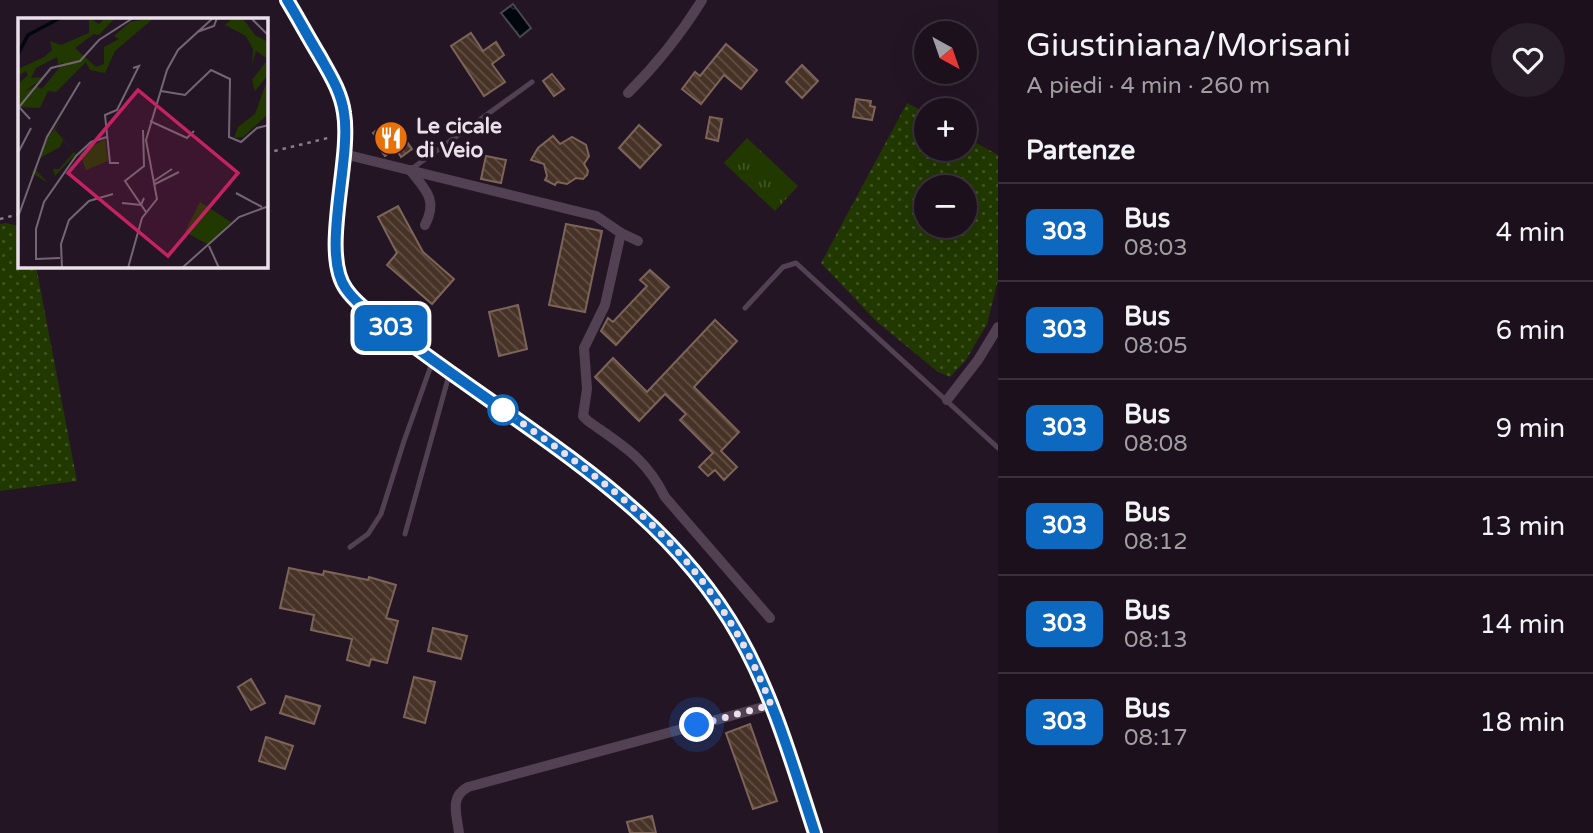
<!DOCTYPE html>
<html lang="it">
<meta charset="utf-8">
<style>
:root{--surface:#1b101c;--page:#281e29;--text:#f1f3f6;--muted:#a09da3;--line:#39303b}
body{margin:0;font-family:"Varela Round",sans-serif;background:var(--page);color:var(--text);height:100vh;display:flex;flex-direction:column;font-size:26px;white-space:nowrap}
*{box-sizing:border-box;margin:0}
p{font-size:23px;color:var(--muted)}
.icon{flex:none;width:38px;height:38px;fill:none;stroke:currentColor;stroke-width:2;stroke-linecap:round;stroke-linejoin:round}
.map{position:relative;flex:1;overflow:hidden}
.sheet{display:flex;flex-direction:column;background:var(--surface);width:595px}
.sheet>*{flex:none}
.badge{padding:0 14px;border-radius:10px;font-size:24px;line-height:46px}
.needle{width:46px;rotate:140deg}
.buttons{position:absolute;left:914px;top:21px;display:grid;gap:14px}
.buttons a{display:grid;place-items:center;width:63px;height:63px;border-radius:50%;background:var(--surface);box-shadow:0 7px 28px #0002,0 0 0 2px var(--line);font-size:35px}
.you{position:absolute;width:35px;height:35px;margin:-18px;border:5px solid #fff;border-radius:50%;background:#1a73e8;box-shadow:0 0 0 10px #1a73e833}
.map>.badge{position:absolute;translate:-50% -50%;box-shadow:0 0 0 4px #fff}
h2{padding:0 28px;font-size:26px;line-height:63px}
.round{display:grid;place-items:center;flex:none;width:74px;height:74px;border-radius:37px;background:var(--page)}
.head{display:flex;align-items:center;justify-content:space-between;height:119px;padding:0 28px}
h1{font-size:33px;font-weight:600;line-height:52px}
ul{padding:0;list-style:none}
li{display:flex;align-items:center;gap:21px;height:98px;padding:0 28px;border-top:2px solid var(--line)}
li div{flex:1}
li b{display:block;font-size:26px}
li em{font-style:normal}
li .badge{min-width:77px;font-weight:700;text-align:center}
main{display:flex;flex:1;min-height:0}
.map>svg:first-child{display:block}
</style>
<main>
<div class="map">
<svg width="998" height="833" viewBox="0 0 998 833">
<defs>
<pattern id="grass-dots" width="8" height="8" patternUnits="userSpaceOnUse" patternTransform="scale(1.75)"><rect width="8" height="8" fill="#213801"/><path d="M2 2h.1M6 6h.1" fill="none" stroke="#415426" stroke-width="1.8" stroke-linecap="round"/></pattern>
<pattern id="park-tufts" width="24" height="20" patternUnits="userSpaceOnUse" patternTransform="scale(1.75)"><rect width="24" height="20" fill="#213801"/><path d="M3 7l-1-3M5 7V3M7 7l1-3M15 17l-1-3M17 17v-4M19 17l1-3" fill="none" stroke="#415426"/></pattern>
<pattern id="water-ripples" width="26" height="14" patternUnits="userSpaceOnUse" patternTransform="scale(1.75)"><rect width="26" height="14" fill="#01080d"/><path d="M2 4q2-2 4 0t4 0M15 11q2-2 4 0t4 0" fill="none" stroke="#262c30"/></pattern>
<pattern id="building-back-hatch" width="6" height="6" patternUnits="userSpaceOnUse" patternTransform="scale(1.75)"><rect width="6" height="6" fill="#473226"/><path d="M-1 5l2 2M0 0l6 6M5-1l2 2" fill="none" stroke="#624f46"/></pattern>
</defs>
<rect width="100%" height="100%" fill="#241525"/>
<g fill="url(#grass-dots)" fill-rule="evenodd">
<path d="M907,103L926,113V149H964V136L998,155V280L987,324L966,360L950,377L938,372L876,321L821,263ZM926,187H964V226H926Z"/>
<path d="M6,223L19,226V266H36L77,481L0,491V224Z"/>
</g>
<path fill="url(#park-tufts)" d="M747,138L798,186L775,211L724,163Z"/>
<path fill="url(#water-ripples)" stroke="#47484f" stroke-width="2" d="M513,4L531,28L520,37L501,13Z"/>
<g fill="url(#building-back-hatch)" stroke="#7c6558" stroke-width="2">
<path d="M471,33L483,51L496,42L504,55L492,64L505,82L484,96L451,46Z"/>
<path d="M726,44L757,70L741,89L724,75L701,104L682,89L695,72L700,76Z"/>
<path d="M802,65L818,81L802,98L786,82Z"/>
<path d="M552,74L564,89L554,96L543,81Z"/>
<path d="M856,99L871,101L870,106L875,107L872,120L853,117Z"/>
<path d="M710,117L722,119L718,141L706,138Z"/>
<path d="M386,123L393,132L398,129L412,149L401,157L398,152L396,153L393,150L385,156L378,146L381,144L373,133Z"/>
<path d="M639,125L661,145L640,168L619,148Z"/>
<path d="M553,136L560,144L572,137L586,145L589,156L584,164L588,171L587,175L583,179L576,178L567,184L557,182L555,185L545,180L547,176L544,164L531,160L538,148Z"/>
<path d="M486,156L506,160L501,183L481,179Z"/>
<path d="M398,206L423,252L454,279L432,304L387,265L397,253L378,217Z"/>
<path d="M566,224L602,231L585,312L549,305Z"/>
<path d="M650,270L669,287L616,345L601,331L608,318L613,322L647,286L640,280Z"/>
<path d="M518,305L527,349L499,356L489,312Z"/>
<path d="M715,320L737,341L694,387L739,432L721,451L737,467L724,480L715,470L708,476L699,467L713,453L680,420L686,414L665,394L639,421L595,377L613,358L647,392Z"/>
<path d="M289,568L323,575L324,571L368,580L369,577L396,585L386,618L398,621L387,663L371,659L369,666L347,660L352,639L311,630L314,615L280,608Z"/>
<path d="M433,628L467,636L461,659L428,651Z"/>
<path d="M414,677L435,682L425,723L404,717Z"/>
<path d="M251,679L265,703L251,710L238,687Z"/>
<path d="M286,696L320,706L314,724L280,713Z"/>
<path d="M750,724L777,801L753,809L726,733Z"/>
<path d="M266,737L293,746L285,769L259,761Z"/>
<path d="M652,816L656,833H630L627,822Z"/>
</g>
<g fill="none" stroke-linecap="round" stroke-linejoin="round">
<g stroke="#8a7d8a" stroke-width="2.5" stroke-dasharray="3.5 5" stroke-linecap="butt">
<path d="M266,153L332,137"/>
<path d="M0,219L19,214"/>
</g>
<g stroke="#524153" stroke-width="5">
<path d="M410,170L532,82"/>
<path d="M745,308L783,267L796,263L998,448"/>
<path d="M405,534L449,375"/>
<path d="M350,547L368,534L381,514L404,441L432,363"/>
</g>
<g stroke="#524153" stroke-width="10">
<path d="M628,93C657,64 681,34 702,0"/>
<path d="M344,154L596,216L621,233L605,305L584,348L587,389L583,416L588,421C622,445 646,458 665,497L770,618"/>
<path d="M410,170C426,190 438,200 425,225"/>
<path d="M621,233L638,241"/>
<path d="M947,400L978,360L998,327"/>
<path d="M459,833C457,815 449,797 468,787L771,705"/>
</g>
<path stroke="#524153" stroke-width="14" d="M287,0C298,18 308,37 319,55C329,73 341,91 344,112C349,145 341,185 338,218C336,242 331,268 346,289C357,305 375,316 390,328C427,356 466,384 505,411C602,480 695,546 749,655C778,712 795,773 815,833"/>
</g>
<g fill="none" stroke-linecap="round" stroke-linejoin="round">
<g stroke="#fff" stroke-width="16">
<path id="line" d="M287,0C298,18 308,37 319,55C329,73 341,91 344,113C352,160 320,253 346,289C357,305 375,316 390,328C427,357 467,384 505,411C596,475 683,537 739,636C774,698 793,766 815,833"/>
</g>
<use href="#line" stroke="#0c69bf" stroke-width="10"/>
<path stroke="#eadfea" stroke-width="7" stroke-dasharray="0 12.6" d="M503,410L498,406C561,451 629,496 680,554C719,598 750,650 771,705L697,725"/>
</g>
<defs>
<g id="restaurant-disc" transform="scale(1.75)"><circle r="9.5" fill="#e8710a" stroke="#241525"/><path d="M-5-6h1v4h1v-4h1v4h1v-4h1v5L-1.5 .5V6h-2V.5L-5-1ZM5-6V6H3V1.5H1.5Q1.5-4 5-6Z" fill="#fff"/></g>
</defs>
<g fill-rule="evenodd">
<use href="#restaurant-disc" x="391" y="138"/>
</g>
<circle fill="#fff" stroke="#0c69bf" stroke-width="3.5" cx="503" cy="410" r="14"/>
<g text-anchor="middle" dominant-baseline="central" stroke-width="7" stroke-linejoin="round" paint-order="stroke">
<g font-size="21" font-weight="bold" fill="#eadfea" stroke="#241525" text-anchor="start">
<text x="416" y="126">Le cicale<tspan x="416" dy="24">di Veio</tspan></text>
</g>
</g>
<g transform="translate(18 18)">
<rect width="250" height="250" fill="#241525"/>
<path d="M43,102L37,112L58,136L37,158L35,151H41L56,134L45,122L42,129L22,140L16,150L30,165L14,155L31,118ZM87,121L90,143L68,152L62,136ZM182,184L213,204L191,227L167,214Z" fill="#213801"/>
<path d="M71,0L81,6L87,0H97L81,17L76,16L57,30L78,49L86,46V29L101,21L96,18L112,4L136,0L97,33L87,55L72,52L68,44L38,74L30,73L22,90L0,89V66L10,57L8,53L0,58V51L26,39L34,32L32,23L43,27L71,15ZM39,39L40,47L46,44L24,71L18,68L7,73L27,59L13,60L18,50ZM215,0L226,2L237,17L250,24V57L237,73L234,62L250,41L238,33L234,46L235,31L228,18L207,7ZM250,60L249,97L225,119L216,120L220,109L237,96Z" fill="#213801" fill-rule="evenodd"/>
<path fill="none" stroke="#01080d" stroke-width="3.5" d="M0,36L10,17L42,0"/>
<path fill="none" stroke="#736674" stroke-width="2" d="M233,0L251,18M179,14L196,8L199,0M143,73L167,77L193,52L212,61L211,119L223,124L239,110L251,107M12,101L1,89L33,50L62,43L81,22L115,0M132,103L169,120L176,113M125,112L126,148L107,163L128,194M0,135L13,110M101,145H92L87,97L99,92L121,48L115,50M136,163L154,151M137,166L161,154M218,175L244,189M104,185L123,187L126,180M0,199L29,119L62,64M191,228L201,250M42,240L18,241V211L26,184L58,138L73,124L89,119M44,250L43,226L51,202L71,183L95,176M110,250L124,200L139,181L128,122L149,52L160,32L195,0M164,250L221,199L251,188"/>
<path fill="#c42262" fill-opacity="0.15" stroke="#c42262" stroke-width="3.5" d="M120,72L220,155L150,238L50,155Z"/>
<rect width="250" height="250" fill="none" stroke="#eadfea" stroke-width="3.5"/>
</g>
</svg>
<div class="buttons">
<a><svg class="needle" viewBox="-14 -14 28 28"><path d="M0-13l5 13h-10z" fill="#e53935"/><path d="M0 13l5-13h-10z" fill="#a09da3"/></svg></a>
<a>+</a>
<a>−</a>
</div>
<div class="you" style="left:697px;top:725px"></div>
<b class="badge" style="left:391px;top:328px;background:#0c69bf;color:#fff">303</b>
</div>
<section class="sheet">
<div class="head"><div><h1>Giustiniana/Morisani</h1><p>A piedi · 4 min · 260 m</p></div><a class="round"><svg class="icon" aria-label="heart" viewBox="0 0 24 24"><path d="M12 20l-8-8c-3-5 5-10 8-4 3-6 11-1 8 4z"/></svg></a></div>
<h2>Partenze</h2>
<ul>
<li><span class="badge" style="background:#0c69bf;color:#fff">303</span><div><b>Bus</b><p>08:03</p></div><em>4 min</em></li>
<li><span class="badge" style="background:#0c69bf;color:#fff">303</span><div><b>Bus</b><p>08:05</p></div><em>6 min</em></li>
<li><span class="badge" style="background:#0c69bf;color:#fff">303</span><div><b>Bus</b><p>08:08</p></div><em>9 min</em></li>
<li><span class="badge" style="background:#0c69bf;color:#fff">303</span><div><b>Bus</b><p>08:12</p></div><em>13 min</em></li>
<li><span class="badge" style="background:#0c69bf;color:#fff">303</span><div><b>Bus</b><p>08:13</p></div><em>14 min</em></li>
<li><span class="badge" style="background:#0c69bf;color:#fff">303</span><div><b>Bus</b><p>08:17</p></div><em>18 min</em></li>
</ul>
</section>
</main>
